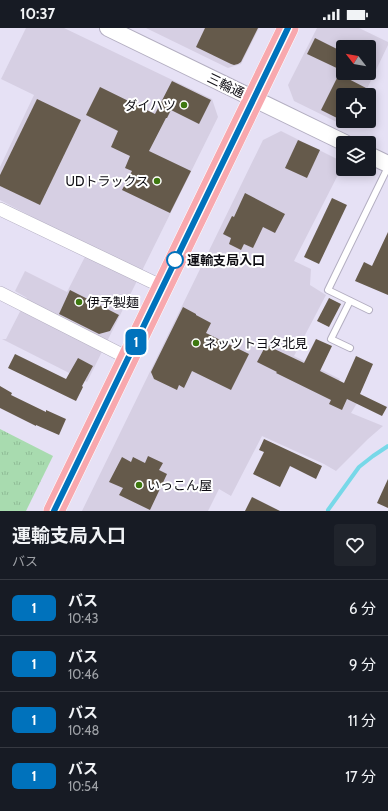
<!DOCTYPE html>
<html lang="ja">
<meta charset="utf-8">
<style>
:root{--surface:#171b24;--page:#20242c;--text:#f1f3f6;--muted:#9ea1a6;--line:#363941}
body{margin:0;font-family:Cabin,"Noto Sans JP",sans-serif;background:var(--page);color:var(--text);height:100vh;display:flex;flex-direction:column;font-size:15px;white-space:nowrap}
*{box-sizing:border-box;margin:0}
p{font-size:13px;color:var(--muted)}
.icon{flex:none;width:22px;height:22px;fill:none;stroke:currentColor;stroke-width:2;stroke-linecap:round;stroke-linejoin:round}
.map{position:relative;height:483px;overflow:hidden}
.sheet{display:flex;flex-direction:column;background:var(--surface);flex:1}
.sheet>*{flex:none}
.badge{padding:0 8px;border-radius:6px;font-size:14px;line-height:26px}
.needle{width:26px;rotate:301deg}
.buttons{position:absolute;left:336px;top:12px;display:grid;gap:8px}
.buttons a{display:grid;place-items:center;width:40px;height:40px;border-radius:4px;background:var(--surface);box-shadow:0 2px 10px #0003;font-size:20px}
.map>.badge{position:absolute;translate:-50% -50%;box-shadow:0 0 0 2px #fff}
.round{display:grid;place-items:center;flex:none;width:42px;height:42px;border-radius:4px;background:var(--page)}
.head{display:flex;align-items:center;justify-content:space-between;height:68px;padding:0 12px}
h1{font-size:19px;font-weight:700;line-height:30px}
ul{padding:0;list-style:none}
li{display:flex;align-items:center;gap:12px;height:56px;padding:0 12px;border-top:1px solid var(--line)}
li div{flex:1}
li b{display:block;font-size:15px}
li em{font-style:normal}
li .badge{min-width:44px;font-weight:700;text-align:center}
.status{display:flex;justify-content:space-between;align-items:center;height:28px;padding:0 20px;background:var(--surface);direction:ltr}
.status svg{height:11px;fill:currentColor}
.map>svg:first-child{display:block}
</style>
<div class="status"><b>10:37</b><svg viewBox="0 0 49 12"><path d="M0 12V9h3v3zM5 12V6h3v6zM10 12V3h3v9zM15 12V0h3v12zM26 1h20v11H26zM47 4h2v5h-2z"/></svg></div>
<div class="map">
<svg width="388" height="483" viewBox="0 0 388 483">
<defs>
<pattern id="park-tufts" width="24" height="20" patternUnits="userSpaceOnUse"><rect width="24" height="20" fill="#a8dbaf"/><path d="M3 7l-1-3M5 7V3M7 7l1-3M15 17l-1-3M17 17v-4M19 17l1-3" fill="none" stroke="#8fbb96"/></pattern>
</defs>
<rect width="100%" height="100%" fill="#e6e1f5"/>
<g fill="#d6cfe3" fill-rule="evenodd">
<path d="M26,0H64L212,71L218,89L87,354L2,311H6L27,270L15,263L25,243L67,264L90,219L0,172V139L34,67L1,51Z"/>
<path d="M146,0H259L241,36L228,40Z"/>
<path d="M317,0H359L388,14V17L364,67H343V93H352L349,100L294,73L288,57ZM343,19H369V45H343Z"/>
<path d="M281,103L343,134V137L294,233L311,241L310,257L326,267L294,328L340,351L338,354L362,367L351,385L383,398L368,411L336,443L324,436L262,408L231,468L219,461L208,483H82L263,112Z"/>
</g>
<path fill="url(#park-tufts)" d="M0,401L53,428L26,483H0Z"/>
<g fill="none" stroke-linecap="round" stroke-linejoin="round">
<path stroke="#77d8e8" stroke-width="4" d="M328,482L359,439L373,428L388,418"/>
</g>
<g fill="#655a4b">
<path d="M205,0H258L241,34L238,36L234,37L231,36L196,19Z"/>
<path d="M315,10L343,24V43L307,26Z"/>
<path d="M339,46L366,60L363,67H343V93L321,82Z"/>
<path d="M172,53L211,72L199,96L171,82L167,90H166L149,123L191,143L170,185L122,162L132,143L125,140L130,128L111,119L118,103L86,87L100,59L155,86Z"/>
<path d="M37,71L81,92L40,177L0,158V147Z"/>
<path d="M298,112L320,122L307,150L285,140Z"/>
<path d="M245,165L285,186L275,205L263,199L253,220L244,216L241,222L229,216L231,210L223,206L232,188L234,189Z"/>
<path d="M332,170L347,177L319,236L304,229Z"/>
<path d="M388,204V267L355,253L364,234L372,238Z"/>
<path d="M70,262L119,287L110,303L99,306L59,286Z"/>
<path d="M329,270L341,276L329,299L317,293Z"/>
<path d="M183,279L196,286V287L211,295L206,305L249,326L231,362L192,343L184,360L179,357L177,362L154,351L151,344Z"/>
<path d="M316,311L332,318L320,343L344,355L356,328L373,336L360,366L387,379L382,388L347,371L342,382L329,376L331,372L276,345L277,344L257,334L266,317L304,335Z"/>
<path d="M15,326L66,351L78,330L93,338L82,358L83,359L76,373L8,340Z"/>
<path d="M0,358L12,365L11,367L46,384V382L66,391L59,407L36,397V398L0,380Z"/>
<path d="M264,411L322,438L316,451L290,438L280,459L253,446L264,424L259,422Z"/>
<path d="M148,428L163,435L159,442L167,446L150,482L119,467L123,460L109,454L122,429L131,434L133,429L145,435Z"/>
<path d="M388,451V480L377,475Z"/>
<path d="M252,469L280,483H245Z"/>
</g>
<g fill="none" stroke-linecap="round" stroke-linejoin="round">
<g stroke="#b3aec1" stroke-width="8">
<g id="service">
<path d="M369,282L328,262L388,139"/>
<path d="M350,320L331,311L350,273"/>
</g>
</g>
<g stroke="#b3aec1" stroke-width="14">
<g id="minor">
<path d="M0,181L163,259"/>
<path d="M0,265L128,330"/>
</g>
</g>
<g stroke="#b3aec1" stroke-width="18">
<g id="tertiary">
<path d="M108,0L345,115"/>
<path d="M369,127L388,136"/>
</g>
</g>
<g stroke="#fff" stroke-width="22">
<path id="trunk" d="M54,483L288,0"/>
</g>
<use href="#service" stroke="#fff" stroke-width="6"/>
<use href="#minor" stroke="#fff" stroke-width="13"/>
<use href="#tertiary" stroke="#fff" stroke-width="16"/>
<use href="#trunk" stroke="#f8a8ae" stroke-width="21"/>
</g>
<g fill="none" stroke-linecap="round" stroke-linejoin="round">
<g stroke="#fff" stroke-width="9">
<path id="line" d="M54,483L288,0"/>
</g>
<use href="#line" stroke="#0072bc" stroke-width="6"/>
</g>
<g fill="#3e7810" stroke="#fff" stroke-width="1.5">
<circle cx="184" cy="77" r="4"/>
<circle cx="157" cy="153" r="4"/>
<circle cx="79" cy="274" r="4"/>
<circle cx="196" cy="315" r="4"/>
<circle cx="139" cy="457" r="4"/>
</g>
<circle fill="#fff" stroke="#0072bc" stroke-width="2" cx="175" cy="232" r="8"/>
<g text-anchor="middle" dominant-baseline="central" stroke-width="4" stroke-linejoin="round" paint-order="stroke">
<g font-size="13" fill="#0d0c12" stroke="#fff">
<text transform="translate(226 57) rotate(26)">三輪通</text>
</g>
<g font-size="13" fill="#0d0c12" stroke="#fff" text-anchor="start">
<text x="176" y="77" text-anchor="end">ダイハツ</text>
<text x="149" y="153" text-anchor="end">UDトラックス</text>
<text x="87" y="274">伊予製麺</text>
<text x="204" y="315">ネッツトヨタ北見</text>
<text x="147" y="457">いっこん屋</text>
</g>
<g font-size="13" font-weight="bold" fill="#0d0c12" stroke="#fff" text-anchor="start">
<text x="187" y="232">運輸支局入口</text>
</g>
</g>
</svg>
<div class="buttons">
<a><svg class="needle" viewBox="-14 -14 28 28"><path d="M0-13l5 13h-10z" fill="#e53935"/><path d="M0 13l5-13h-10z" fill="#9ea1a6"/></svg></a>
<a><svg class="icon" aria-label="locate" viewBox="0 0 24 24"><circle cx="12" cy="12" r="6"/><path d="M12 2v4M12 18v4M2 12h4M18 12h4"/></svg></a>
<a><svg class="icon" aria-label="layers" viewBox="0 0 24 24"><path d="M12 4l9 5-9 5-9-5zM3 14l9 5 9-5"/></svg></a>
</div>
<b class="badge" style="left:136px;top:314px;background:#0072bc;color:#fff">1</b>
</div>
<section class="sheet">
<div class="head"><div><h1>運輸支局入口</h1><p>バス</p></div><a class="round"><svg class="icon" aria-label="heart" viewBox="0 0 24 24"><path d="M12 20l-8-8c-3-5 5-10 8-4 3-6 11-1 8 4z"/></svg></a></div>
<ul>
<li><span class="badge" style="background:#0072bc;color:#fff">1</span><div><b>バス</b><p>10:43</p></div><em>6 分</em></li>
<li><span class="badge" style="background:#0072bc;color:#fff">1</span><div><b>バス</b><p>10:46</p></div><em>9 分</em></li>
<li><span class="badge" style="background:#0072bc;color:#fff">1</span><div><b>バス</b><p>10:48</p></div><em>11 分</em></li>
<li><span class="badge" style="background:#0072bc;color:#fff">1</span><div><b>バス</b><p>10:54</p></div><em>17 分</em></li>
</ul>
</section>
